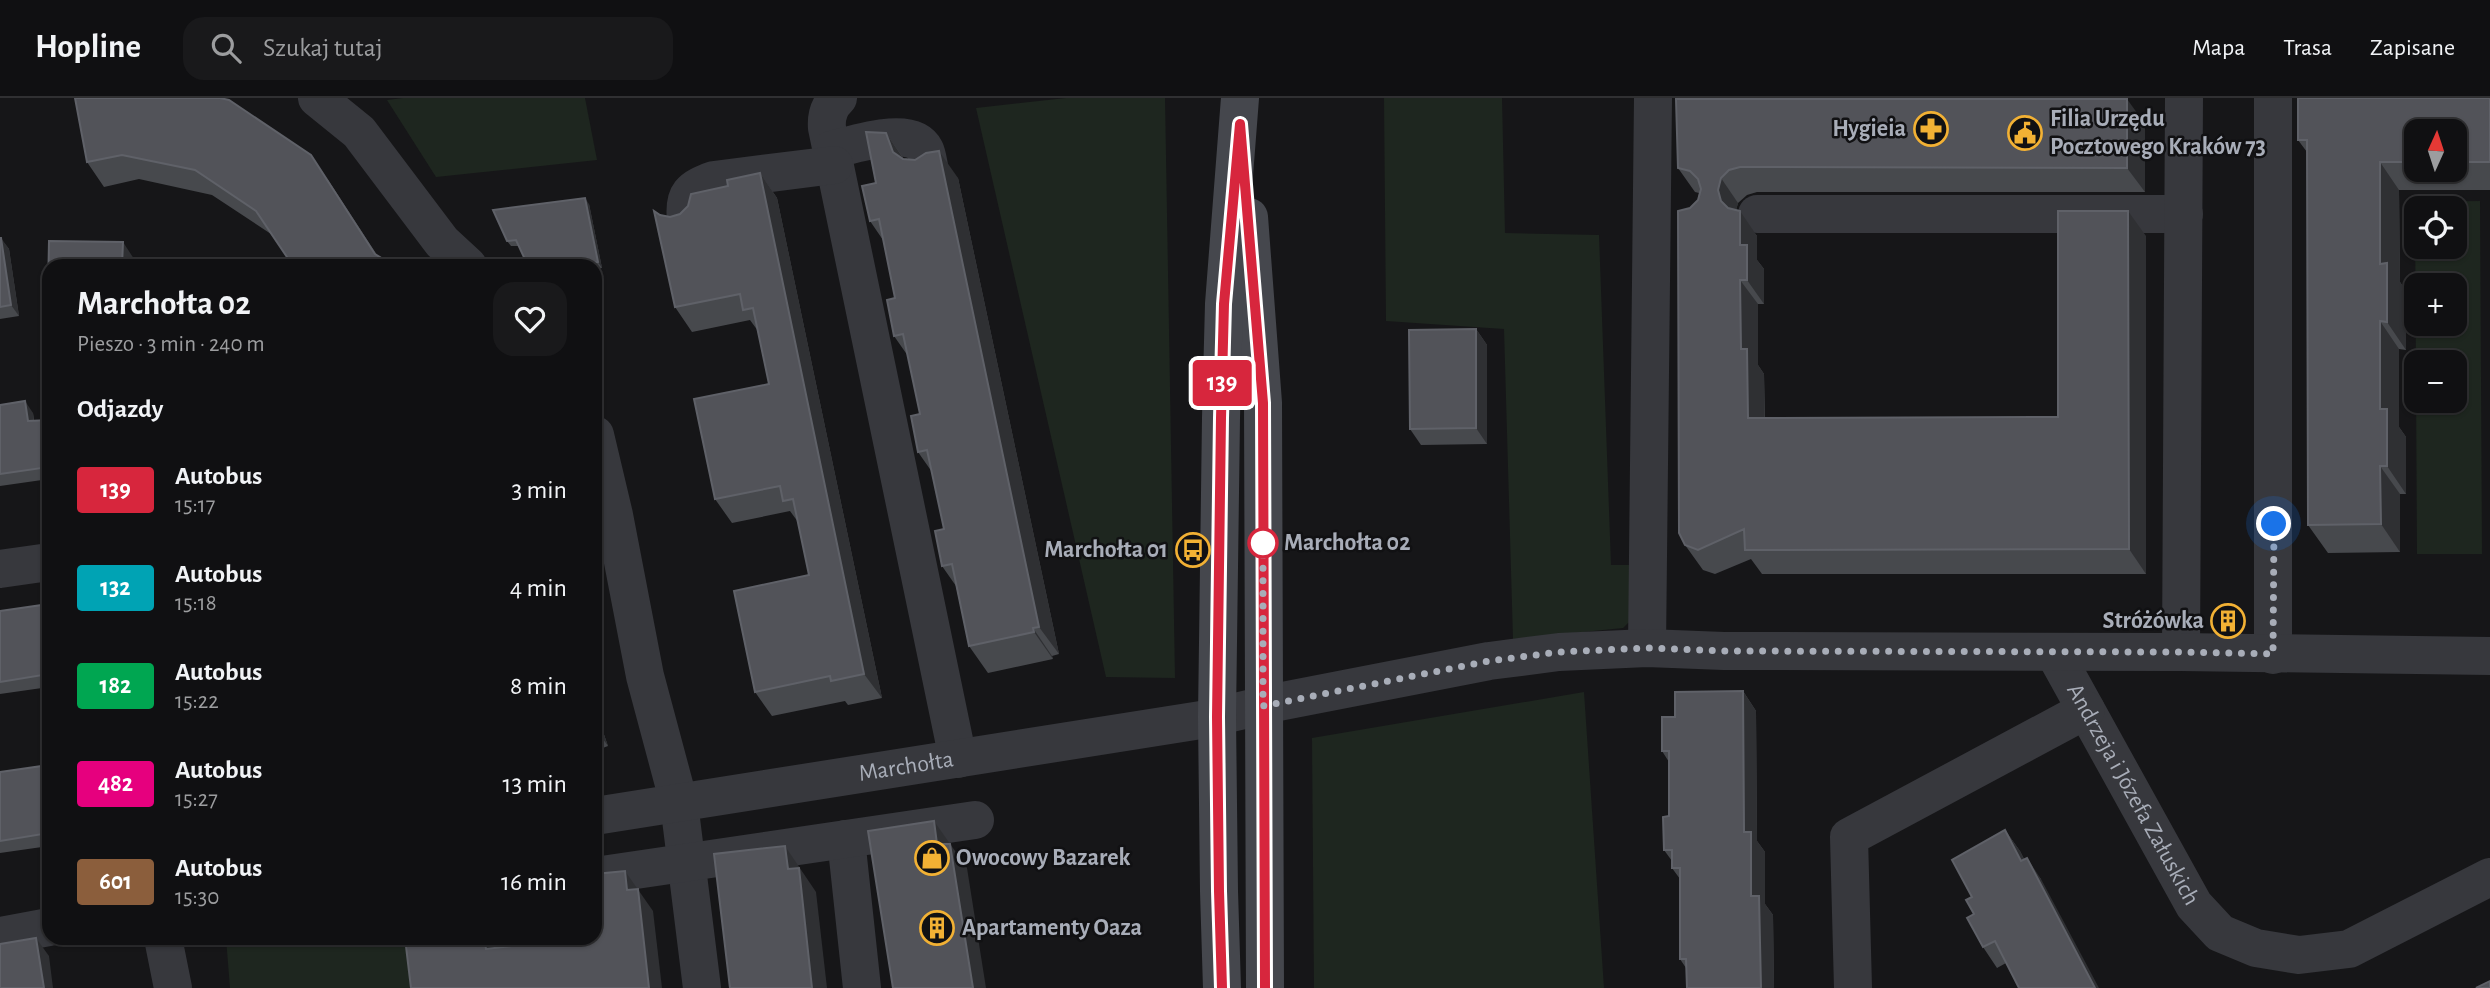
<!DOCTYPE html>
<html lang="pl">
<meta charset="utf-8">
<style>
:root{--surface:#101012;--page:#19191b;--text:#f1f3f6;--muted:#9c9d9f;--line:#303032}
body{margin:0;font-family:"Alegreya Sans",sans-serif;background:var(--page);color:var(--text);height:100vh;display:flex;flex-direction:column;font-size:26px;white-space:nowrap}
*{box-sizing:border-box;margin:0}
p{font-size:23px;color:var(--muted)}
.icon{flex:none;width:38px;height:38px;fill:none;stroke:currentColor;stroke-width:2;stroke-linecap:round;stroke-linejoin:round}
.map{position:relative;flex:1;overflow:hidden}
.sheet{position:absolute;left:42px;top:161px;width:560px;height:686px;display:flex;flex-direction:column;background:var(--surface);border-radius:21px;box-shadow:0 2px 5px #0004,0 0 0 2px var(--line)}
.sheet>*{flex:none}
.badge{padding:0 14px;border-radius:5px;font-size:24px;line-height:46px}
.needle{width:46px;rotate:3deg}
.controls{position:absolute;left:2404px;top:21px;display:grid;gap:14px}
.controls a{display:grid;place-items:center;width:63px;height:63px;border-radius:14px;background:var(--surface);box-shadow:0 2px 5px #0004,0 0 0 2px var(--line);font-size:35px}
.you{position:absolute;width:35px;height:35px;margin:-18px;border:5px solid #fff;border-radius:50%;background:#1a73e8;box-shadow:0 0 0 10px #1a73e833}
.map>.badge{position:absolute;translate:-50% -50%;box-shadow:0 0 0 4px #fff}
h2{padding:0 35px;font-size:26px;line-height:63px}
.round{display:grid;place-items:center;flex:none;width:74px;height:74px;border-radius:21px;background:var(--page)}
.overview{display:flex;align-items:center;justify-content:space-between;height:119px;padding:0 35px}
h1{font-size:33px;font-weight:700;line-height:52px}
ul{padding:0;list-style:none}
li{display:flex;align-items:center;gap:21px;height:98px;padding:0 35px}
li div{flex:1}
li b{display:block;font-size:26px}
li em{font-style:normal}
li .badge{min-width:77px;font-weight:700;text-align:center}
header{display:flex;align-items:center;gap:42px;box-sizing:border-box;height:98px;padding:0 35px;background:var(--surface);border-bottom:2px solid var(--line)}
header strong{font-size:33px}
nav{display:flex;gap:38px;margin-inline-start:auto;font-size:24px}
.search{width:490px;height:63px;background:var(--page);display:flex;align-items:center;gap:18px;box-sizing:border-box;padding:0 24px;border-radius:21px;color:var(--muted);font-size:26px}
.map>svg:first-child{display:block}
</style>
<header>
<strong>Hopline</strong>
<div class="search"><svg class="icon" aria-label="search" viewBox="0 0 24 24"><circle cx="10" cy="10" r="6"/><path d="M15 15l6 6"/></svg>Szukaj tutaj</div>
<nav><a>Mapa</a><a>Trasa</a><a>Zapisane</a></nav>
</header>
<div class="map">
<svg width="2490" height="890" viewBox="0 0 2490 890">
<rect width="100%" height="100%" fill="#161618"/>
<g fill="#1e261f" fill-rule="evenodd">
<path d="M403,0H585L597,62L436,79L387,2Z"/>
<path d="M1066,0H1165L1175,580L1106,579L976,10Z"/>
<path d="M1384,0H1502L1505,135L1599,137L1611,467H1635L1630,523L1623,530L1513,541L1504,231L1386,223Z"/>
<path d="M2480,103L2482,456H2417L2415,104ZM2455,110V149H2417V110ZM2417,187H2455V226H2417ZM2455,264V303H2417V264Z"/>
<path d="M1584,594L1604,890H1314L1312,640Z"/>
<path d="M226,840H407L412,890H230Z"/>
</g>
<g fill="none" stroke-linecap="round" stroke-linejoin="round">
<g stroke="#37383d" stroke-width="38">
<path d="M317,0L359,34L442,144L468,168"/>
<path d="M838,0C829,8 826,18 827,30L958,661"/>
<path d="M2273,0V557"/>
<path d="M831,52C853,47 912,26 925,52C927,56 928,63 929,68"/>
<path d="M1757,116H2184"/>
<path d="M686,122C683,96 691,90 714,82L834,67"/>
<path d="M595,337L614,417L645,578L679,705L702,890"/>
<path d="M0,471L49,464"/>
<path d="M1647,550L1653,0"/>
<path id="s1" d="M2054,554L2194,807L2220,835L2256,850L2299,857L2349,851L2490,779"/>
<path d="M2181,554L2184,0"/>
<path id="s2" d="M595,718L1201,622L1278,604L1489,563L1559,554L1647,550L1724,553L2181,554L2490,558"/>
<path d="M846,741L862,890"/>
<path d="M595,778L975,722"/>
<path d="M0,838L49,829"/>
<path d="M163,840L173,890"/>
<path d="M1853,890L1849,739L2086,612"/>
</g>
<g stroke="#45474d" stroke-width="38">
<path d="M1249,119L1263,305L1265,890"/>
<path d="M1222,890L1219,793L1217,619L1221,320L1224,206L1240,0"/>
</g>
</g>
<g fill="#47494d" fill-rule="evenodd">
<path d="M75,0L328,82L377,157L271,136L212,97L139,81L104,89L87,64Z"/>
<path d="M2490,0V92H2399L2400,184L2406,193V252L2399,251V329L2406,339V396H2400V454L2328,455L2308,427L2307,54L2298,42ZM2417,33H2455V72H2417Z"/>
<path d="M2145,26V94H1757L1747,97L1738,105L1736,112L1757,138V162L1764,171V206H1758V267L1764,276L1765,320L2058,319L2146,138V476H1762L1751,461L1715,476L1703,472L1685,447L1690,110L1698,102L1699,95L1695,94L1678,70Z"/>
<path d="M886,35L904,61L958,80L1059,556L1052,558L1053,561L988,575L969,548L956,488L942,468L944,431L932,374L918,354L920,316L908,258L894,238L895,200L883,142L870,123Z"/>
<path d="M760,75L777,100L882,600L848,607L845,603L772,618L755,594L809,477L798,424L790,413L732,425L715,401L769,286L758,233L750,222L692,234L675,209L660,117L670,119L680,116L728,88Z"/>
<path d="M589,106L602,170L595,171V168H528L519,148H511L507,143Z"/>
<path d="M0,140L9,151L19,218L0,221Z"/>
<path d="M1476,231L1487,247V346L1421,347L1410,331Z"/>
<path d="M0,307L33,315L34,322H49V381L0,388Z"/>
<path d="M49,506V589L0,596V513Z"/>
<path d="M1743,593L1756,613L1757,743L1765,754V806L1773,817L1774,890H1687L1686,870L1680,861V781L1672,770V763L1664,752L1669,718V664L1662,653L1675,619Z"/>
<path d="M595,611L608,648L595,653Z"/>
<path d="M49,667V748L0,755V674Z"/>
<path d="M2005,732L2020,753L2024,761L2041,781L2006,865L1997,870L1983,849L1974,816L1972,799Z"/>
</g>
<g fill="#2f3033">
<path d="M2127,1L2145,26V94L2127,70Z"/>
<path d="M886,35L905,63L893,54Z"/>
<path d="M939,53L958,80L1059,556L1039,529Z"/>
<path d="M311,57L328,82L384,168Z"/>
<path d="M2380,64L2399,92L2400,184L2406,193V252L2387,224L2380,166Z"/>
<path d="M760,75L777,100L882,600L864,576Z"/>
<path d="M1721,80L1738,105L1735,117L1721,103L1718,92Z"/>
<path d="M585,100L589,106L602,170L598,164Z"/>
<path d="M1740,113L1757,138V162L1764,171V206L1747,182L1740,147Z"/>
<path d="M2128,113L2146,138V476L2129,451Z"/>
<path d="M1,140L9,151L19,218L11,207Z"/>
<path d="M123,144L136,164V168H122Z"/>
<path d="M1740,182L1758,206V267L1764,276L1765,344L1748,320L1741,251Z"/>
<path d="M2380,223L2399,251V329L2406,339V396L2387,368L2380,311Z"/>
<path d="M1476,231L1487,247V346L1476,330Z"/>
<path d="M25,303L33,315L35,334L28,323Z"/>
<path d="M2380,368L2400,396V454L2381,426Z"/>
<path d="M1033,530L1052,558L1053,561L1034,534Z"/>
<path d="M1743,593L1756,613L1757,743L1765,754V806L1773,817L1774,890H1761L1744,734Z"/>
<path d="M595,611L608,648L595,630Z"/>
<path d="M934,723L967,770L986,890H973L937,746Z"/>
<path d="M2005,732L2020,753L2035,783L2021,763Z"/>
<path d="M785,748L816,794L827,890H812L788,771Z"/>
<path d="M2027,760L2041,781L2099,890H2095Z"/>
<path d="M625,773L653,813L662,890H649L627,792Z"/>
<path d="M36,840L49,858L53,890H44Z"/>
<path d="M484,840H497L501,873L486,851Z"/>
</g>
<g fill="#525359" stroke="#5f6168" stroke-width="2">
<path d="M75,0H220L229,2L311,57L375,156L394,168H293L256,113L195,72L122,57L87,64Z"/>
<path d="M2298,0H2490V64H2455V33H2417V64H2380V166L2387,165V224L2380,223V311H2387V368H2380L2381,426L2308,427L2307,42H2298Z"/>
<path d="M1676,1H2127V70L1740,69L1729,72L1721,80L1718,92L1721,103L1728,110L1740,113V147H1747V182H1740L1741,251H1747L1748,320L2058,319V113H2128L2129,451L1745,452L1744,431L1698,452L1685,447L1679,435L1678,113L1690,110L1698,102L1701,91L1698,81L1690,73L1678,70Z"/>
<path d="M866,34L886,35L893,54L903,61L915,62L926,55L939,53L1039,529L1033,530L1034,534L969,548L952,466L942,468L935,433L944,431L927,352L918,354L911,318L920,316L903,236L894,238L887,202L895,200L879,121L870,123L862,88L876,85Z"/>
<path d="M760,75L864,576L831,583L830,578L755,594L734,493L809,477L793,401L783,403L780,388L715,401L694,301L769,286L753,210L743,212L740,196L675,209L654,113L660,117L670,119L680,116L688,108L691,96L728,88L727,82Z"/>
<path d="M585,100L598,164L574,168H528L516,142L507,143L493,112Z"/>
<path d="M0,140H1L11,207L0,209Z"/>
<path d="M49,143L123,144L122,168H49V193H48Z"/>
<path d="M1476,231V330L1410,331L1409,232Z"/>
<path d="M25,303L28,323L49,322V369L0,376V307Z"/>
<path d="M49,506V576L0,584V513Z"/>
<path d="M1743,593L1744,734H1751V798H1759L1761,890H1687L1686,861H1680V770H1672V752H1664L1663,719L1669,718V653H1662V619H1675V594Z"/>
<path d="M49,667V735L0,743V674Z"/>
<path d="M934,723L937,746H950L973,890H893L868,733Z"/>
<path d="M2005,732L2021,763L2027,760L2095,890H2019L1995,843L1983,849L1967,820L1974,816L1966,802L1972,799L1952,762Z"/>
<path d="M785,748L788,771L799,770L812,890H730L714,756Z"/>
<path d="M625,773L627,792L638,791L649,890H411L405,840H484L486,851L565,842V840H595V776Z"/>
<path d="M36,840L44,890H0V846Z"/>
<path d="M2490,883V890H2476Z"/>
</g>
<g fill="none" stroke-linecap="round" stroke-linejoin="round">
<g stroke="#fff" stroke-width="16">
<path id="line" d="M1222,890L1219,793L1217,619L1221,320L1224,206L1240,26L1263,305L1265,890"/>
</g>
<use href="#line" stroke="#d7263d" stroke-width="10"/>
<path stroke="#a8adb8" stroke-width="7" stroke-dasharray="0 12.6" d="M1263,445V608L1489,563L1559,554L1647,550L1724,553L2181,554L2273,556L2274,426"/>
</g>
<defs>
<g id="pharmacy-ring" transform="scale(1.75)"><circle r="9.5" fill="#111113" stroke="#f2b134" stroke-width="1.5"/><path d="M-2-6h4v4h4v4h-4v4h-4v-4h-4v-4h4Z" fill="#f2b134"/></g>
<g id="civic-ring" transform="scale(1.75)"><circle r="9.5" fill="#111113" stroke="#f2b134" stroke-width="1.5"/><path d="M-.6-6.5H3V-4.5H.6V-3L4-1V1h2V6H-6V1h2V-1L-.6-3ZM-1.2 2.5V6h2.4V2.5Z" fill="#f2b134"/></g>
<g id="bus-ring" transform="scale(1.75)"><circle r="9.5" fill="#111113" stroke="#f2b134" stroke-width="1.5"/><path d="M-5-6H5V4H4V6H2V4H-2V6H-4V4H-5ZM-3.5-4V0h7V-4ZM-3.5 1.2v1.5H-2V1.2ZM2 1.2v1.5H3.5V1.2Z" fill="#f2b134"/></g>
<g id="building-ring" transform="scale(1.75)"><circle r="9.5" fill="#111113" stroke="#f2b134" stroke-width="1.5"/><path d="M-4-6H4V6H1V3H-1V6H-4ZM-2.5-4.3h1.7v1.8h-1.7ZM.8-4.3h1.7v1.8H.8ZM-2.5-1h1.7V.8h-1.7ZM.8-1h1.7V.8H.8Z" fill="#f2b134"/></g>
<g id="shop-ring" transform="scale(1.75)"><circle r="9.5" fill="#111113" stroke="#f2b134" stroke-width="1.5"/><path d="M-5-2.5h2.3a2.7 3.5 0 0 1 5.4 0H5L5.5 6h-11ZM-1.5-2.5h3a1.5 2.3 0 0 0-3 0Z" fill="#f2b134"/></g>
</defs>
<g fill-rule="evenodd">
<use href="#pharmacy-ring" x="1931" y="31"/>
<use href="#civic-ring" x="2025" y="35"/>
<use href="#bus-ring" x="1193" y="452"/>
<use href="#building-ring" x="2228" y="523"/>
<use href="#shop-ring" x="932" y="760"/>
<use href="#building-ring" x="937" y="830"/>
</g>
<circle fill="#fff" stroke="#d7263d" stroke-width="3.5" cx="1263" cy="445" r="14"/>
<g text-anchor="middle" dominant-baseline="central" stroke-width="5" stroke-linejoin="round" paint-order="stroke">
<g font-size="24" font-weight="bold" fill="#a8adb8" stroke="#111113" text-anchor="start">
<text x="2050" y="21">Filia Urzędu<tspan x="2050" dy="28">Pocztowego Kraków 73</tspan></text>
<text x="1906" y="31" text-anchor="end">Hygieia</text>
<text x="1168" y="452" text-anchor="end">Marchołta 01</text>
<text x="2204" y="523" text-anchor="end">Stróżówka</text>
<text x="956" y="760">Owocowy Bazarek</text>
<text x="962" y="830">Apartamenty Oaza</text>
</g>
<g font-size="24" font-weight="bold" fill="#a8adb8" stroke="#111113" text-anchor="start">
<text x="1284" y="445">Marchołta 02</text>
</g>
<g font-size="24" fill="#a8adb8" stroke="#111113">
<text stroke="none"><textPath href="#s2" startOffset="315">Marchołta</textPath></text>
<text stroke="none"><textPath href="#s1" startOffset="163">Andrzeja i Józefa Załuskich</textPath></text>
</g>
</g>
</svg>
<div class="controls">
<a><svg class="needle" viewBox="-14 -14 28 28"><path d="M0-13l5 13h-10z" fill="#e53935"/><path d="M0 13l5-13h-10z" fill="#9c9d9f"/></svg></a>
<a><svg class="icon" aria-label="locate" viewBox="0 0 24 24"><circle cx="12" cy="12" r="6"/><path d="M12 2v4M12 18v4M2 12h4M18 12h4"/></svg></a>
<a>+</a>
<a>−</a>
</div>
<div class="you" style="left:2274px;top:426px"></div>
<b class="badge" style="left:1222px;top:285px;background:#d7263d;color:#fff">139</b>
<section class="sheet">
<div class="overview"><div><h1>Marchołta 02</h1><p>Pieszo · 3 min · 240 m</p></div><a class="round"><svg class="icon" aria-label="heart" viewBox="0 0 24 24"><path d="M12 20l-8-8c-3-5 5-10 8-4 3-6 11-1 8 4z"/></svg></a></div>
<h2>Odjazdy</h2>
<ul>
<li><span class="badge" style="background:#d7263d;color:#fff">139</span><div><b>Autobus</b><p>15:17</p></div><em>3 min</em></li>
<li><span class="badge" style="background:#00a3b4;color:#fff">132</span><div><b>Autobus</b><p>15:18</p></div><em>4 min</em></li>
<li><span class="badge" style="background:#00a651;color:#fff">182</span><div><b>Autobus</b><p>15:22</p></div><em>8 min</em></li>
<li><span class="badge" style="background:#e6007e;color:#fff">482</span><div><b>Autobus</b><p>15:27</p></div><em>13 min</em></li>
<li><span class="badge" style="background:#8b5e3c;color:#fff">601</span><div><b>Autobus</b><p>15:30</p></div><em>16 min</em></li>
</ul>
</section>
</div>
